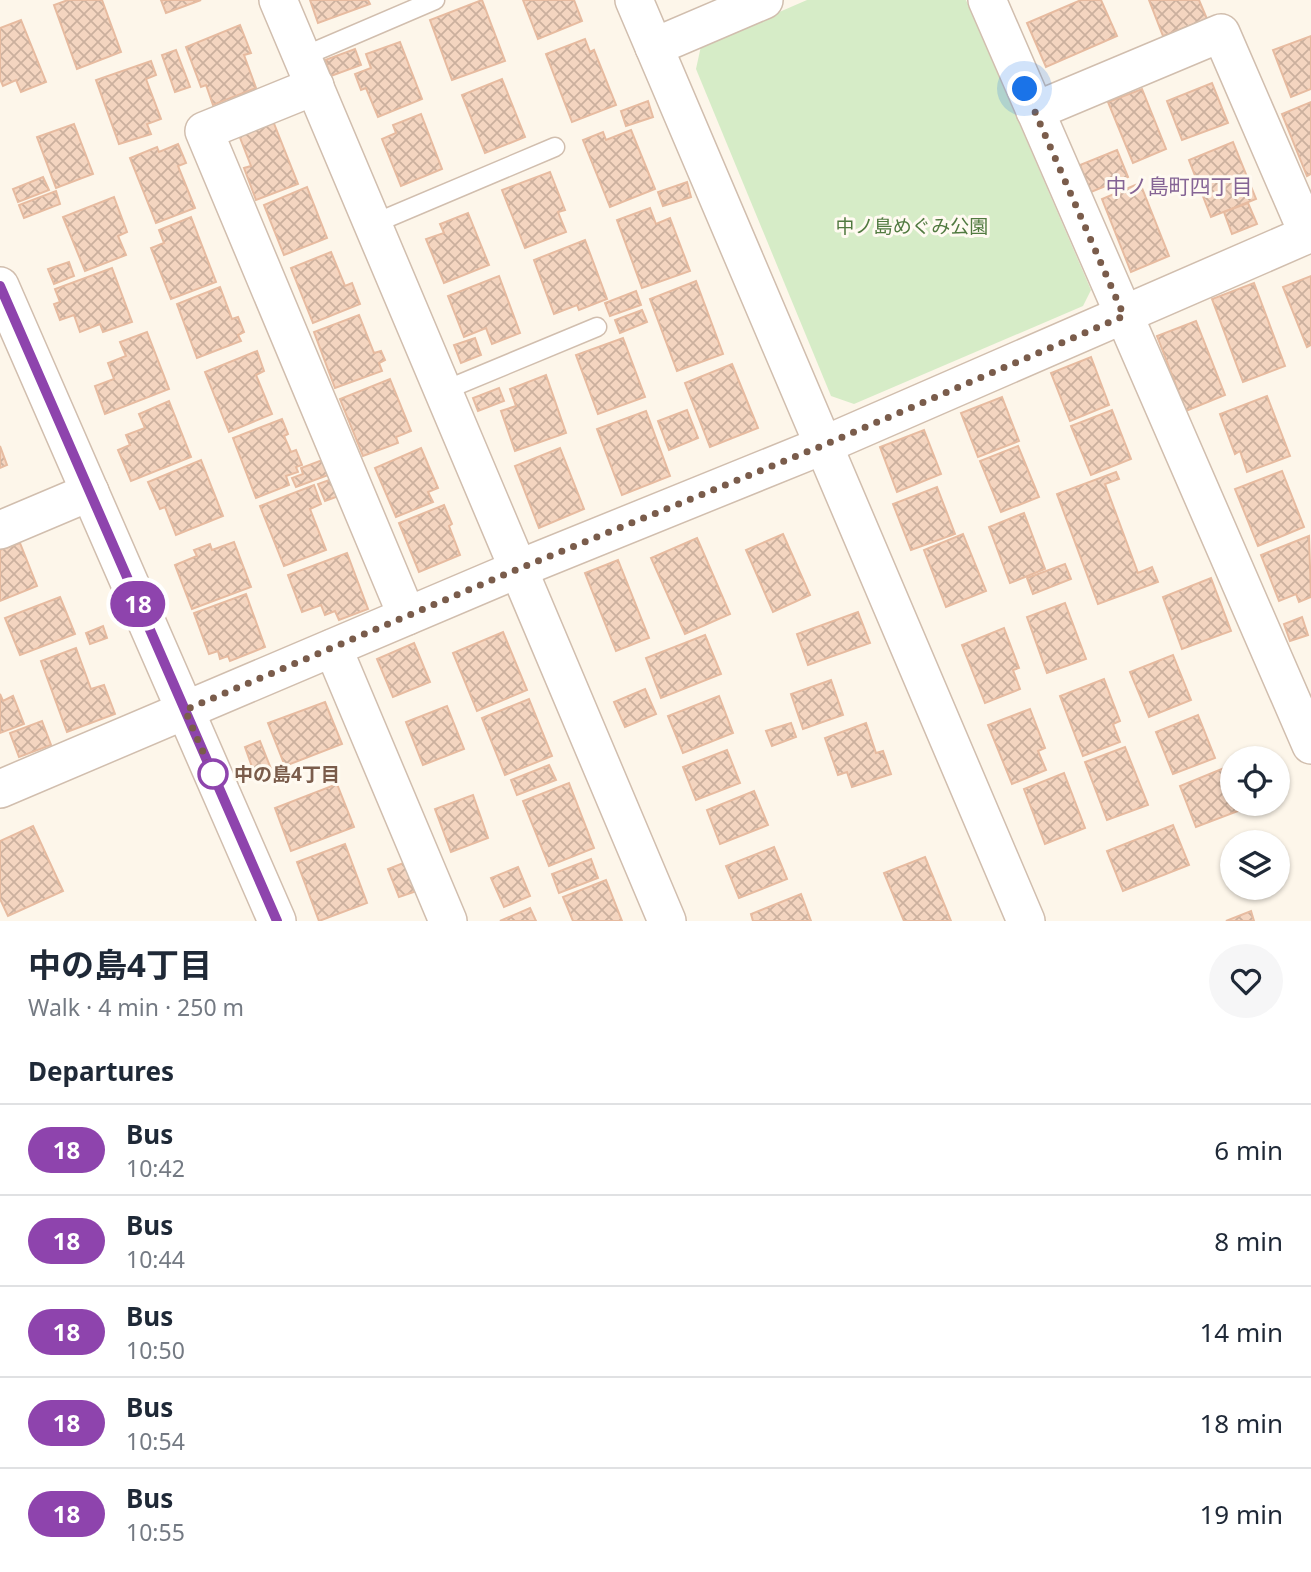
<!DOCTYPE html>
<meta charset="utf-8">
<style>
:root{--surface:#fff;--page:#f6f6f7;--text:#1f2937;--muted:#747a83;--line:#e0e1e3}
body{margin:0;font-family:"Noto Sans","Noto Sans JP",sans-serif;background:var(--page);color:var(--text);height:100vh;display:flex;flex-direction:column;font-size:26px;white-space:nowrap}
*{box-sizing:border-box;margin:0}
p{font-size:23px;color:var(--muted)}
.icon{flex:none;width:38px;height:38px;fill:none;stroke:currentColor;stroke-width:2;stroke-linecap:round;stroke-linejoin:round}
.map{position:relative;height:921px;overflow:hidden}
.panel{display:flex;flex-direction:column;background:var(--surface);flex:1}
.panel>*{flex:none}
.badge{padding:0 14px;border-radius:23px;font-size:24px;line-height:46px}
.tools{position:absolute;left:1220px;top:746px;display:grid;gap:14px}
.tools a{display:grid;place-items:center;width:70px;height:70px;border-radius:50%;background:var(--surface);box-shadow:0 2px 5px #0004;font-size:35px}
.you{position:absolute;width:35px;height:35px;margin:-18px;border:5px solid #fff;border-radius:50%;background:#1a73e8;box-shadow:0 0 0 10px #1a73e833}
.map>.badge{position:absolute;translate:-50% -50%;box-shadow:0 0 0 4px #fff}
h2{padding:0 28px;font-size:26px;line-height:63px}
.round{display:grid;place-items:center;flex:none;width:74px;height:74px;border-radius:37px;background:var(--page)}
.headline{display:flex;align-items:center;justify-content:space-between;height:119px;padding:0 28px}
h1{font-size:33px;font-weight:700;line-height:52px}
ul{padding:0;list-style:none}
li{display:flex;align-items:center;gap:21px;height:91px;padding:0 28px;border-top:2px solid var(--line)}
li div{flex:1}
li b{display:block;font-size:26px}
li em{font-style:normal}
li .badge{min-width:77px;font-weight:700;text-align:center}
.map>svg:first-child{display:block}
</style>
<div class="map">
<svg width="1311" height="921" viewBox="0 0 1311 921">
<defs>
<pattern id="building-cross-hatch" width="8" height="8" patternUnits="userSpaceOnUse" patternTransform="scale(1.75)"><rect width="8" height="8" fill="#f4d5c0"/><path d="M0 0l8 8M0 8l8-8" fill="none" stroke="#cbb09e"/></pattern>
</defs>
<rect width="100%" height="100%" fill="#fdf6ea"/>
<path fill="#d6ecc7" d="M807,0H966L1091,290L1083,306L854,404L831,396L696,69L701,46Z"/>
<g fill="url(#building-cross-hatch)" stroke="#e7bba0" stroke-width="2">
<path d="M68,0H102L121,52L77,69L54,5Z"/>
<path d="M161,0H201L166,13Z"/>
<path d="M310,0H368L370,4L318,23Z"/>
<path d="M482,0L505,61L452,80L430,20Z"/>
<path d="M523,0H574L582,21L538,39Z"/>
<path d="M1081,0H1101L1117,36L1046,67L1027,23Z"/>
<path d="M1149,0H1199L1207,19L1163,36Z"/>
<path d="M21,20L46,82L21,92L16,80L3,86L0,79V28Z"/>
<path d="M240,25L251,53L244,55L256,88L213,105L206,85L201,87L186,47Z"/>
<path d="M1311,36V89L1291,97L1273,50Z"/>
<path d="M585,39L590,52L594,50L616,105L572,122L546,54Z"/>
<path d="M400,42L422,99L378,117L366,88L361,90L355,74L371,68L366,54Z"/>
<path d="M355,49L361,65L331,76L325,60Z"/>
<path d="M176,50L190,87L175,92L162,55Z"/>
<path d="M151,61L156,75L146,79L161,119L147,124L151,134L119,144L96,80Z"/>
<path d="M502,79L525,137L485,153L462,95Z"/>
<path d="M1212,83L1228,123L1182,140L1167,101Z"/>
<path d="M1142,89L1166,149L1133,163L1108,102Z"/>
<path d="M648,101L653,117L626,126L621,111Z"/>
<path d="M1311,102V174L1307,176L1282,114Z"/>
<path d="M421,114L442,169L401,186L382,139L396,133L393,125Z"/>
<path d="M273,121L298,184L256,200L244,168L251,166L239,135Z"/>
<path d="M74,124L93,174L56,188L37,137Z"/>
<path d="M631,130L655,189L610,207L583,140L603,132L606,140Z"/>
<path d="M1233,142L1256,199L1211,217L1189,160Z"/>
<path d="M178,144L186,163L178,166L195,208L156,223L130,158L157,147L159,152Z"/>
<path d="M1117,150L1128,177L1091,192L1080,165Z"/>
<path d="M550,172L565,210L558,212L566,232L525,248L502,190Z"/>
<path d="M43,177L49,190L18,202L13,189Z"/>
<path d="M687,182L691,197L663,206L658,192Z"/>
<path d="M1140,183L1169,256L1131,272L1102,199Z"/>
<path d="M307,187L327,238L284,255L264,205Z"/>
<path d="M56,191L60,204L24,218L19,205Z"/>
<path d="M114,197L127,232L118,236L126,255L85,271L63,217Z"/>
<path d="M1248,203L1257,224L1232,234L1224,212Z"/>
<path d="M650,208L656,224L670,218L690,271L642,288L617,220Z"/>
<path d="M468,213L489,265L444,283L426,239L444,233L440,224Z"/>
<path d="M191,217L216,282L171,299L151,248L164,243L159,230Z"/>
<path d="M585,240L607,299L579,310L577,305L554,314L534,260Z"/>
<path d="M331,252L345,286L352,283L360,304L313,323L291,268Z"/>
<path d="M69,262L74,276L54,284L48,269Z"/>
<path d="M112,268L132,322L103,332L100,324L80,332L74,315L60,320L54,304L60,302L55,289Z"/>
<path d="M499,276L520,333L492,344L486,328L464,337L448,296Z"/>
<path d="M1311,276V345L1307,347L1283,287Z"/>
<path d="M696,281L723,354L677,371L650,299Z"/>
<path d="M1254,283L1285,366L1243,382L1212,299Z"/>
<path d="M220,287L232,319L238,317L244,332L238,335L241,341L197,358L177,304Z"/>
<path d="M636,291L641,305L610,316L605,303Z"/>
<path d="M642,310L647,322L620,333L615,320Z"/>
<path d="M359,315L374,353L381,351L385,360L379,363L382,371L335,388L314,332Z"/>
<path d="M1196,321L1225,395L1186,411L1157,336Z"/>
<path d="M147,332L169,389L105,414L95,386L114,379L108,363L126,356L120,342Z"/>
<path d="M475,338L481,355L461,363L454,345Z"/>
<path d="M623,338L645,397L598,414L576,355Z"/>
<path d="M257,351L264,371L256,375L272,414L229,432L205,372Z"/>
<path d="M1091,357L1109,405L1070,421L1051,373Z"/>
<path d="M732,364L758,428L710,447L685,383Z"/>
<path d="M546,375L566,433L515,451L501,411L516,406L510,389Z"/>
<path d="M390,379L411,431L396,437L398,443L363,456L340,399Z"/>
<path d="M499,388L504,401L478,411L473,398Z"/>
<path d="M1267,396L1290,456L1247,472L1240,451L1235,454L1220,414Z"/>
<path d="M1002,397L1019,441L978,457L961,413Z"/>
<path d="M169,401L191,457L131,481L118,450L130,445L126,435L145,428L139,414Z"/>
<path d="M687,410L698,438L669,450L658,421Z"/>
<path d="M1112,410L1131,459L1091,475L1071,426Z"/>
<path d="M646,411L670,476L622,495L597,429Z"/>
<path d="M282,419L288,434L284,436L291,452L296,450L302,465L296,467L298,472L286,476L289,485L256,498L233,438Z"/>
<path d="M924,430L941,474L897,492L880,447Z"/>
<path d="M0,446L7,465L0,468Z"/>
<path d="M1018,446L1039,497L1001,512L980,461Z"/>
<path d="M421,448L438,488L428,492L433,502L396,517L375,468Z"/>
<path d="M560,448L584,509L539,528L515,466Z"/>
<path d="M325,459L331,474L296,487L292,478L303,474L301,468Z"/>
<path d="M201,460L223,516L176,535L165,507L160,509L148,482Z"/>
<path d="M1282,471L1304,527L1258,546L1235,489Z"/>
<path d="M1116,472L1119,479L1105,484L1138,573L1152,567L1158,582L1098,604L1057,494Z"/>
<path d="M332,479L339,496L325,501L318,484Z"/>
<path d="M314,485L321,504L310,509L326,550L284,566L260,506Z"/>
<path d="M937,487L955,534L911,550L893,504Z"/>
<path d="M444,505L452,524L449,526L460,555L419,572L399,523Z"/>
<path d="M1024,513L1045,569L1010,583L989,527Z"/>
<path d="M783,534L810,595L773,612L746,550Z"/>
<path d="M963,534L986,591L946,607L924,550Z"/>
<path d="M1309,536L1311,597L1299,602L1296,594L1279,601L1261,555Z"/>
<path d="M697,538L730,614L685,634L651,558Z"/>
<path d="M234,542L251,587L192,609L175,565L197,556L194,550L210,544L212,550Z"/>
<path d="M20,543L37,586L0,601V550Z"/>
<path d="M347,553L368,609L339,620L335,611L325,615L321,605L302,612L288,575Z"/>
<path d="M618,560L649,638L616,651L585,573Z"/>
<path d="M1065,564L1071,579L1033,594L1027,578Z"/>
<path d="M1211,578L1231,631L1182,649L1163,597Z"/>
<path d="M246,594L265,647L230,661L228,656L220,659L218,651L209,654L194,613Z"/>
<path d="M60,597L75,634L20,655L5,618Z"/>
<path d="M1065,603L1086,659L1047,673L1027,617Z"/>
<path d="M858,612L870,643L808,665L797,634Z"/>
<path d="M1302,617L1308,635L1290,641L1284,624Z"/>
<path d="M103,626L107,638L90,644L86,633Z"/>
<path d="M1004,628L1019,668L1013,670L1020,689L985,703L962,645Z"/>
<path d="M503,632L527,690L477,711L453,653Z"/>
<path d="M705,635L721,674L661,698L646,658Z"/>
<path d="M414,643L430,682L393,697L377,659Z"/>
<path d="M76,648L91,689L104,685L115,714L67,732L41,661Z"/>
<path d="M1173,655L1191,700L1149,717L1130,672Z"/>
<path d="M1104,679L1120,721L1113,724L1120,742L1083,756L1060,696Z"/>
<path d="M831,680L843,715L803,729L791,694Z"/>
<path d="M645,689L656,714L625,727L614,702Z"/>
<path d="M0,694L3,701L13,696L24,724L0,733Z"/>
<path d="M719,696L733,733L683,753L668,716Z"/>
<path d="M529,699L552,756L505,775L482,718Z"/>
<path d="M325,702L342,744L285,766L268,723Z"/>
<path d="M447,706L464,749L423,765L406,722Z"/>
<path d="M1030,709L1045,748L1038,751L1046,770L1012,784L988,725Z"/>
<path d="M1198,715L1215,758L1173,774L1156,732Z"/>
<path d="M42,721L51,745L19,757L10,733Z"/>
<path d="M791,723L796,737L772,746L766,731Z"/>
<path d="M866,723L876,753L883,751L891,774L852,787L847,772L838,775L825,738Z"/>
<path d="M260,741L273,774L257,781L245,747Z"/>
<path d="M1125,747L1148,805L1107,820L1085,762Z"/>
<path d="M727,750L740,783L696,800L683,767Z"/>
<path d="M549,765L556,780L517,795L511,780Z"/>
<path d="M1229,766L1232,773V803H1244L1246,808L1196,827L1180,786Z"/>
<path d="M1064,773L1085,828L1045,844L1024,789Z"/>
<path d="M569,783L594,848L549,866L523,801Z"/>
<path d="M337,784L354,827L291,851L275,808Z"/>
<path d="M754,791L768,825L720,844L707,810Z"/>
<path d="M473,795L488,838L451,852L435,809Z"/>
<path d="M1173,825L1189,865L1123,891L1107,851Z"/>
<path d="M33,826L63,891L8,916L0,899V841Z"/>
<path d="M345,844L367,903L319,921L297,862Z"/>
<path d="M774,847L787,879L739,898L726,866Z"/>
<path d="M925,857L951,921H904L884,873Z"/>
<path d="M591,859L598,878L559,893L552,874Z"/>
<path d="M406,862L417,891L399,897L388,869Z"/>
<path d="M518,867L530,896L504,907L491,878Z"/>
<path d="M606,880L622,921H573L563,897Z"/>
<path d="M801,894L811,921H753L751,914Z"/>
<path d="M530,908L536,921H500Z"/>
<path d="M1251,911L1254,921H1226Z"/>
</g>
<g fill="none" stroke-linecap="round" stroke-linejoin="round">
<g stroke="#d1beae" stroke-width="21">
<g id="lane">
<path d="M302,57L435,0"/>
<path d="M373,224L555,147"/>
<path d="M443,391L597,327"/>
</g>
</g>
<g stroke="#d1beae" stroke-width="40">
<g id="street">
<path d="M278,0L667,921"/>
<path d="M634,0L1026,921"/>
<path d="M987,0L1311,745"/>
<path d="M654,47L764,0"/>
<path d="M315,86L204,131L407,616"/>
<path d="M1035,111L1221,33L1308,234"/>
<path d="M0,286L277,921"/>
<path d="M0,530L90,492"/>
<path d="M333,648L448,921"/>
<path d="M0,789L518,569L824,445L1311,233"/>
</g>
</g>
<use href="#lane" stroke="#fff" stroke-width="18"/>
<use href="#street" stroke="#fff" stroke-width="37"/>
</g>
<g fill="none" stroke-linecap="round" stroke-linejoin="round">
<g stroke="#fff" stroke-width="16">
<path id="line" d="M0,286L277,921"/>
</g>
<use href="#line" stroke="#8e44ad" stroke-width="10"/>
<path stroke="#7a5c4b" stroke-width="7" stroke-dasharray="0 12.6" d="M213,774L215,780L185,710L518,569L824,445L1124,316L1025,89"/>
</g>
<circle fill="#fff" stroke="#8e44ad" stroke-width="3.5" cx="213" cy="774" r="14"/>
<g text-anchor="middle" dominant-baseline="central" stroke-width="6" stroke-linejoin="round" paint-order="stroke">
<g font-size="19" fill="#517a40" stroke="#fffaf1">
<text x="912" y="226">中ノ島めぐみ公園</text>
</g>
<g font-size="19" font-weight="bold" fill="#7a5c4b" stroke="#fffaf1" text-anchor="start">
<text x="234" y="774">中の島4丁目</text>
</g>
<g font-size="21" fill="#856495" stroke="#fffaf1">
<text x="1179" y="186">中ノ島町四丁目</text>
</g>
</g>
</svg>
<div class="tools">
<a><svg class="icon" aria-label="locate" viewBox="0 0 24 24"><circle cx="12" cy="12" r="6"/><path d="M12 2v4M12 18v4M2 12h4M18 12h4"/></svg></a>
<a><svg class="icon" aria-label="layers" viewBox="0 0 24 24"><path d="M12 4l9 5-9 5-9-5zM3 14l9 5 9-5"/></svg></a>
</div>
<div class="you" style="left:1025px;top:89px"></div>
<b class="badge" style="left:138px;top:604px;background:#8e44ad;color:#fff">18</b>
</div>
<section class="panel">
<div class="headline"><div><h1>中の島4丁目</h1><p>Walk · 4 min · 250 m</p></div><a class="round"><svg class="icon" aria-label="heart" viewBox="0 0 24 24"><path d="M12 20l-8-8c-3-5 5-10 8-4 3-6 11-1 8 4z"/></svg></a></div>
<h2>Departures</h2>
<ul>
<li><span class="badge" style="background:#8e44ad;color:#fff">18</span><div><b>Bus</b><p>10:42</p></div><em>6 min</em></li>
<li><span class="badge" style="background:#8e44ad;color:#fff">18</span><div><b>Bus</b><p>10:44</p></div><em>8 min</em></li>
<li><span class="badge" style="background:#8e44ad;color:#fff">18</span><div><b>Bus</b><p>10:50</p></div><em>14 min</em></li>
<li><span class="badge" style="background:#8e44ad;color:#fff">18</span><div><b>Bus</b><p>10:54</p></div><em>18 min</em></li>
<li><span class="badge" style="background:#8e44ad;color:#fff">18</span><div><b>Bus</b><p>10:55</p></div><em>19 min</em></li>
</ul>
</section>
